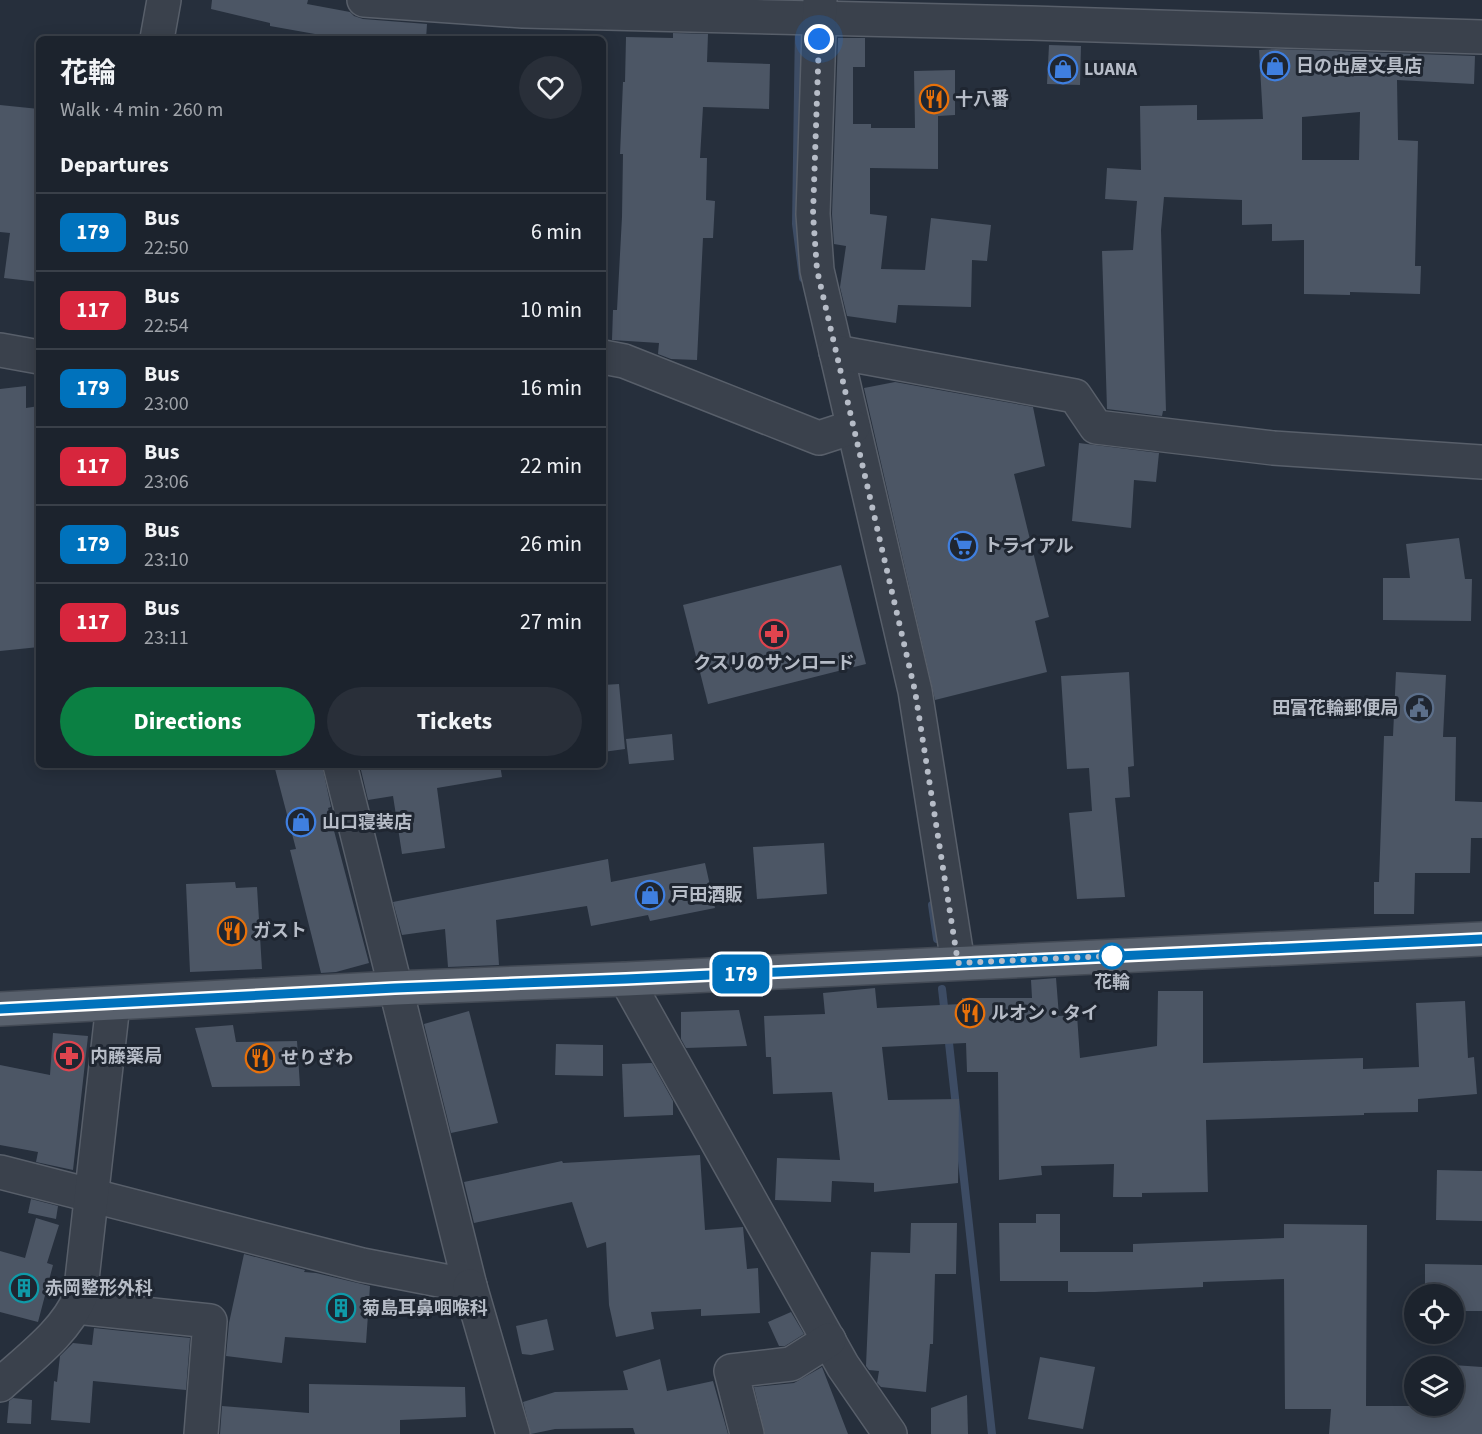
<!DOCTYPE html>
<meta charset="utf-8">
<style>
:root{--surface:#1c232d;--page:#292f39;--text:#f1f3f6;--muted:#a0a4aa;--line:#3a4049;--accent:#0b8043}
body{margin:0;font-family:"Source Sans 3","Noto Sans JP",sans-serif;background:var(--page);color:var(--text);height:100vh;display:flex;flex-direction:column;font-size:22px;white-space:nowrap}
*{box-sizing:border-box;margin:0}
p{font-size:20px;color:var(--muted)}
.icon{flex:none;width:33px;height:33px;fill:none;stroke:currentColor;stroke-width:2;stroke-linecap:round;stroke-linejoin:round}
.map{position:relative;flex:1;overflow:hidden}
.panel{position:absolute;left:36px;top:36px;width:570px;height:732px;display:flex;flex-direction:column;background:var(--surface);border-radius:9px;box-shadow:0 3px 15px #0003,0 0 0 2px var(--line)}
.panel>*{flex:none}
.badge{padding:0 12px;border-radius:9px;font-size:21px;line-height:39px}
.buttons{position:absolute;left:1404px;top:1284px;display:grid;gap:12px}
.buttons a{display:grid;place-items:center;width:60px;height:60px;border-radius:50%;background:var(--surface);box-shadow:0 3px 15px #0003,0 0 0 2px var(--line);font-size:30px}
.you{position:absolute;width:30px;height:30px;margin:-15px;border:4px solid #fff;border-radius:50%;background:#1a73e8;box-shadow:0 0 0 9px #1a73e833}
.map>.badge{position:absolute;translate:-50% -50%;box-shadow:0 0 0 3px #fff}
h2{padding:0 24px;font-size:22px;line-height:54px}
.round{display:grid;place-items:center;flex:none;width:63px;height:63px;border-radius:32px;background:var(--page)}
.summary{display:flex;align-items:center;justify-content:space-between;height:102px;padding:0 24px}
h1{font-size:28px;font-weight:700;line-height:45px}
.primary-button{display:flex;gap:12px;margin-top:auto;padding:12px 24px}
.primary-button a{flex:1;height:69px;border-radius:36px;background:var(--accent);color:#fff;font-size:24px;font-weight:700;line-height:69px;text-align:center}
.primary-button a+a{background:var(--page);color:var(--text)}
ul{padding:0;list-style:none}
li{display:flex;align-items:center;gap:18px;height:78px;padding:0 24px;border-top:2px solid var(--line)}
li div{flex:1}
li b{display:block;font-size:22px}
li em{font-style:normal}
li .badge{min-width:66px;font-weight:700;text-align:center}
.map>svg:first-child{display:block}
</style>
<div class="map">
<svg width="1482" height="1434" viewBox="0 0 1482 1434">
<rect width="100%" height="100%" fill="#262f3c"/>
<g fill="none" stroke-linecap="round" stroke-linejoin="round">
<g stroke="#3d4c64" stroke-width="8">
<path d="M799,25L796,224L803,278"/>
<path d="M932,905L937,939"/>
<path d="M942,989L945,1015"/>
<path d="M948,1034L992,1434"/>
</g>
</g>
<g fill="#4c5665" fill-rule="evenodd">
<path d="M212,0H308L307,4L350,12L354,16L363,19L427,24L426,39H314L315,34L270,26V23L211,9Z"/>
<path d="M673,33L708,34L707,62L770,64L769,109L703,107L700,158H707L706,200L715,201L713,238H703L697,360L671,359L658,354L659,343L612,340L613,310H617L622,217L623,154H620L623,82H625L626,37L673,38Z"/>
<path d="M838,38H865V67H853V124H871V128H915L914,71L955,70V115L938,116V169L870,168V214L887,216L881,269L925,270L931,218L991,225L987,261L972,260L971,307L898,305L896,323L847,316L840,287L846,246L834,244L832,214Z"/>
<path d="M1049,45L1081,46L1080,85L1047,84Z"/>
<path d="M1276,49L1475,56L1474,84L1397,80L1398,140L1418,141L1415,266H1421L1420,294L1350,292V295L1304,294V240L1272,241V224L1242,225V200L1164,197L1161,230L1166,411H1163L1162,416L1107,409L1102,251L1133,250L1137,201L1105,199L1107,168L1141,170L1140,106L1197,105V120L1263,119L1259,50ZM1360,112L1359,160H1302V117Z"/>
<path d="M0,105L39,109V282L4,278L10,233L0,232Z"/>
<path d="M895,382L1033,407L1045,466L1014,474L1049,617L1035,621L1047,672L935,700L864,388Z"/>
<path d="M26,386V408L39,406V647L0,651V389Z"/>
<path d="M1079,443L1159,453L1156,482L1134,480L1131,528L1072,521Z"/>
<path d="M1459,538L1465,579H1472L1471,621L1383,620V578H1410L1406,544Z"/>
<path d="M841,565L866,664L708,704L683,605Z"/>
<path d="M1129,672L1134,766L1128,767L1130,797L1115,798L1125,897L1077,899L1069,813L1092,811L1089,768L1067,769L1061,676Z"/>
<path d="M1396,672L1446,675L1443,737H1456L1455,801L1482,802V838H1471L1470,873H1415L1414,914H1374V882H1379L1384,736H1393Z"/>
<path d="M619,684L625,749L603,752V685Z"/>
<path d="M672,734L674,760L629,764L626,739Z"/>
<path d="M274,765H322L331,807L328,808L369,963L336,972L321,973L290,850L296,849Z"/>
<path d="M367,765H500L502,777L437,788L445,848L402,854L393,796L368,800L360,766Z"/>
<path d="M824,843L827,894L757,899L753,847Z"/>
<path d="M608,859L611,882L705,863L715,908L650,921L648,915L591,926L587,906L496,920L499,965L448,967L445,929L402,935L393,902Z"/>
<path d="M235,882L236,888L257,887L262,969L190,972L186,884Z"/>
<path d="M1056,978L1059,1016L1077,1015L1080,1058L1157,1046L1158,991H1203V1063L1363,1058V1069L1419,1067L1416,1003L1465,1001L1468,1058L1474,1057L1477,1094L1418,1099V1112L1364,1113V1115L1206,1120L1208,1192L1142,1193V1197H1113L1114,1164L1041,1166L1042,1175L999,1180L998,1072H967L966,1043L882,1047L888,1100L959,1099L958,1183L874,1192V1183L832,1181L831,1202L775,1200L777,1158L840,1160L832,1092L773,1094L771,1057H766L764,1016L825,1014L823,993L875,988L877,1008L962,1004V998H1032L1031,980Z"/>
<path d="M739,1010L747,1046L686,1048L681,1039V1012Z"/>
<path d="M469,1011L498,1123L451,1133L424,1024Z"/>
<path d="M233,1025L236,1042L297,1041L300,1086L212,1087L195,1028Z"/>
<path d="M53,1033L88,1036L73,1170L36,1162L38,1152L0,1145V1065L50,1075Z"/>
<path d="M556,1044L603,1045V1076L555,1075Z"/>
<path d="M652,1063L673,1101V1115L624,1117L622,1064Z"/>
<path d="M700,1155L705,1230L743,1227L747,1269L758,1268L760,1313L701,1316V1309L651,1312L654,1329L616,1337L609,1305L606,1242L587,1248L572,1202L474,1223L464,1182L562,1161L563,1163Z"/>
<path d="M1437,1170L1482,1171V1221L1436,1220Z"/>
<path d="M31,1199L58,1206L56,1219L28,1213Z"/>
<path d="M1036,1214H1060V1252H1133V1244L1284,1238V1224L1367,1225L1366,1406H1454V1366H1423L1424,1363L1482,1367V1434H1329L1331,1409H1285L1284,1279L1203,1282V1287L1095,1292H1068V1281H1000L999,1223H1036Z"/>
<path d="M36,1218L59,1225L47,1263L53,1265L38,1322L0,1312V1251L25,1258Z"/>
<path d="M911,1223H957L956,1274H935L933,1344H930L926,1392L881,1387L877,1383L879,1371L869,1370L866,1366L871,1252L910,1253Z"/>
<path d="M244,1254L305,1270L304,1272L316,1273L370,1286L366,1343L285,1337L282,1363L226,1356L229,1323Z"/>
<path d="M1425,1264L1482,1265V1311H1454V1294H1425Z"/>
<path d="M791,1312L804,1334L785,1346H779L768,1322Z"/>
<path d="M547,1319L554,1350L531,1355L522,1354L516,1326Z"/>
<path d="M94,1328L190,1338L186,1390L93,1381L90,1423L51,1420L54,1381L57,1382L60,1356L73,1343L92,1345Z"/>
<path d="M1040,1357L1095,1367L1083,1429L1028,1419Z"/>
<path d="M660,1359L667,1391L713,1381L728,1434H635L633,1428L555,1429L531,1434L523,1402L555,1392L628,1390L623,1371Z"/>
<path d="M822,1367L848,1434H765L754,1387L794,1383Z"/>
<path d="M309,1384L465,1387L466,1417L400,1420V1434H220L222,1406L309,1413Z"/>
<path d="M967,1395L968,1434H931V1408Z"/>
<path d="M13,1398L32,1400L31,1424L7,1423L9,1401Z"/>
</g>
<g fill="none" stroke-linecap="round" stroke-linejoin="round">
<g stroke="#585f6a" stroke-width="36">
<g id="street">
<path d="M364,0L523,11L1031,23L1482,37"/>
<path d="M820,0L813,214L817,270L915,691L958,963"/>
<path d="M157,39L164,0"/>
<path d="M0,350L39,357"/>
<path d="M836,352L1075,396L1096,427L1273,448L1482,462"/>
<path d="M603,357L624,361L819,438L853,427"/>
<path d="M626,979L843,1366L890,1434"/>
<path d="M0,1172L362,1265L470,1286L340,765"/>
<path d="M470,1286L513,1434"/>
<path d="M76,1307L210,1321L201,1434"/>
<path d="M0,1385C28,1359 65,1333 80,1297L113,1004"/>
<path d="M747,1434L731,1371L791,1364L829,1340"/>
</g>
</g>
<g stroke="#434a55" stroke-width="36">
<path id="primary" d="M0,1009L395,988L626,979L1482,939"/>
</g>
<use href="#street" stroke="#3a414c" stroke-width="33"/>
<use href="#primary" stroke="#58606c" stroke-width="33"/>
</g>
<g fill="none" stroke-linecap="round" stroke-linejoin="round">
<g stroke="#fff" stroke-width="14">
<path id="line" d="M0,1009L395,988L626,979L1482,939"/>
</g>
<use href="#line" stroke="#0072bc" stroke-width="9"/>
<path stroke="#b6bcc7" stroke-width="6" stroke-dasharray="0 10.8" d="M819,39L813,214L817,270L915,691L958,963L1112,956"/>
</g>
<defs>
<g id="shop-ring" transform="scale(1.5)"><circle r="9.5" fill="#1f2631" stroke="#3f7fe0" stroke-width="1.5"/><path d="M-5-2.5h2.3a2.7 3.5 0 0 1 5.4 0H5L5.5 6h-11ZM-1.5-2.5h3a1.5 2.3 0 0 0-3 0Z" fill="#3f7fe0"/></g>
<g id="restaurant-ring" transform="scale(1.5)"><circle r="9.5" fill="#1f2631" stroke="#e8710a" stroke-width="1.5"/><path d="M-5-6h1v4h1v-4h1v4h1v-4h1v5L-1.5 .5V6h-2V.5L-5-1ZM5-6V6H3V1.5H1.5Q1.5-4 5-6Z" fill="#e8710a"/></g>
<g id="supermarket-ring" transform="scale(1.5)"><circle r="9.5" fill="#1f2631" stroke="#3f7fe0" stroke-width="1.5"/><path d="M-6-5.5h2.5l.6 2H6L4.5 2H-2.5L-4.4-4H-6ZM-1.5 3.2a1.3 1.3 0 1 0 .1 0ZM3 3.2a1.3 1.3 0 1 0 .1 0Z" fill="#3f7fe0"/></g>
<g id="pharmacy-ring" transform="scale(1.5)"><circle r="9.5" fill="#1f2631" stroke="#e0444e" stroke-width="1.5"/><path d="M-2-6h4v4h4v4h-4v4h-4v-4h-4v-4h4Z" fill="#e0444e"/></g>
<g id="civic-ring" transform="scale(1.5)"><circle r="9.5" fill="#1f2631" stroke="#5c6f8a" stroke-width="1.5"/><path d="M-.6-6.5H3V-4.5H.6V-3L4-1V1h2V6H-6V1h2V-1L-.6-3ZM-1.2 2.5V6h2.4V2.5Z" fill="#5c6f8a"/></g>
<g id="building-ring" transform="scale(1.5)"><circle r="9.5" fill="#1f2631" stroke="#0f9aa8" stroke-width="1.5"/><path d="M-4-6H4V6H1V3H-1V6H-4ZM-2.5-4.3h1.7v1.8h-1.7ZM.8-4.3h1.7v1.8H.8ZM-2.5-1h1.7V.8h-1.7ZM.8-1h1.7V.8H.8Z" fill="#0f9aa8"/></g>
</defs>
<g fill-rule="evenodd">
<use href="#shop-ring" x="1275" y="66"/>
<use href="#shop-ring" x="1063" y="69"/>
<use href="#restaurant-ring" x="934" y="99"/>
<use href="#supermarket-ring" x="963" y="546"/>
<use href="#pharmacy-ring" x="774" y="634"/>
<use href="#civic-ring" x="1419" y="708"/>
<use href="#shop-ring" x="301" y="822"/>
<use href="#shop-ring" x="650" y="895"/>
<use href="#restaurant-ring" x="232" y="931"/>
<use href="#restaurant-ring" x="970" y="1013"/>
<use href="#pharmacy-ring" x="69" y="1056"/>
<use href="#restaurant-ring" x="260" y="1058"/>
<use href="#building-ring" x="24" y="1288"/>
<use href="#building-ring" x="341" y="1308"/>
</g>
<circle fill="#fff" stroke="#0072bc" stroke-width="3" cx="1112" cy="956" r="12"/>
<g text-anchor="middle" dominant-baseline="central" stroke-width="6" stroke-linejoin="round" paint-order="stroke">
<g font-size="18" font-weight="bold" fill="#b6bcc7" stroke="#1f2631" text-anchor="start">
<text x="1296" y="66">日の出屋文具店</text>
<text x="1084" y="69">LUANA</text>
<text x="955" y="99">十八番</text>
<text x="984" y="546">トライアル</text>
<text x="774" y="663" text-anchor="middle">クスリのサンロード</text>
<text x="1398" y="708" text-anchor="end">田富花輪郵便局</text>
<text x="322" y="822">山口寝装店</text>
<text x="671" y="895">戸田酒販</text>
<text x="253" y="931">ガスト</text>
<text x="991" y="1013">ルオン・タイ</text>
<text x="90" y="1056">内藤薬局</text>
<text x="281" y="1058">せりざわ</text>
<text x="45" y="1288">赤岡整形外科</text>
<text x="362" y="1308">菊島耳鼻咽喉科</text>
</g>
<g font-size="18" font-weight="bold" fill="#b6bcc7" stroke="#1f2631">
<text x="1112" y="982">花輪</text>
</g>
</g>
</svg>
<div class="buttons">
<a><svg class="icon" aria-label="locate" viewBox="0 0 24 24"><circle cx="12" cy="12" r="6"/><path d="M12 2v4M12 18v4M2 12h4M18 12h4"/></svg></a>
<a><svg class="icon" aria-label="layers" viewBox="0 0 24 24"><path d="M12 4l9 5-9 5-9-5zM3 14l9 5 9-5"/></svg></a>
</div>
<div class="you" style="left:819px;top:39px"></div>
<b class="badge" style="left:741px;top:974px;background:#0072bc;color:#fff">179</b>
<section class="panel">
<div class="summary"><div><h1>花輪</h1><p>Walk · 4 min · 260 m</p></div><a class="round"><svg class="icon" aria-label="heart" viewBox="0 0 24 24"><path d="M12 20l-8-8c-3-5 5-10 8-4 3-6 11-1 8 4z"/></svg></a></div>
<h2>Departures</h2>
<ul>
<li><span class="badge" style="background:#0072bc;color:#fff">179</span><div><b>Bus</b><p>22:50</p></div><em>6 min</em></li>
<li><span class="badge" style="background:#d7263d;color:#fff">117</span><div><b>Bus</b><p>22:54</p></div><em>10 min</em></li>
<li><span class="badge" style="background:#0072bc;color:#fff">179</span><div><b>Bus</b><p>23:00</p></div><em>16 min</em></li>
<li><span class="badge" style="background:#d7263d;color:#fff">117</span><div><b>Bus</b><p>23:06</p></div><em>22 min</em></li>
<li><span class="badge" style="background:#0072bc;color:#fff">179</span><div><b>Bus</b><p>23:10</p></div><em>26 min</em></li>
<li><span class="badge" style="background:#d7263d;color:#fff">117</span><div><b>Bus</b><p>23:11</p></div><em>27 min</em></li>
</ul>
<div class="primary-button"><a>Directions</a><a>Tickets</a></div>
</section>
</div>
